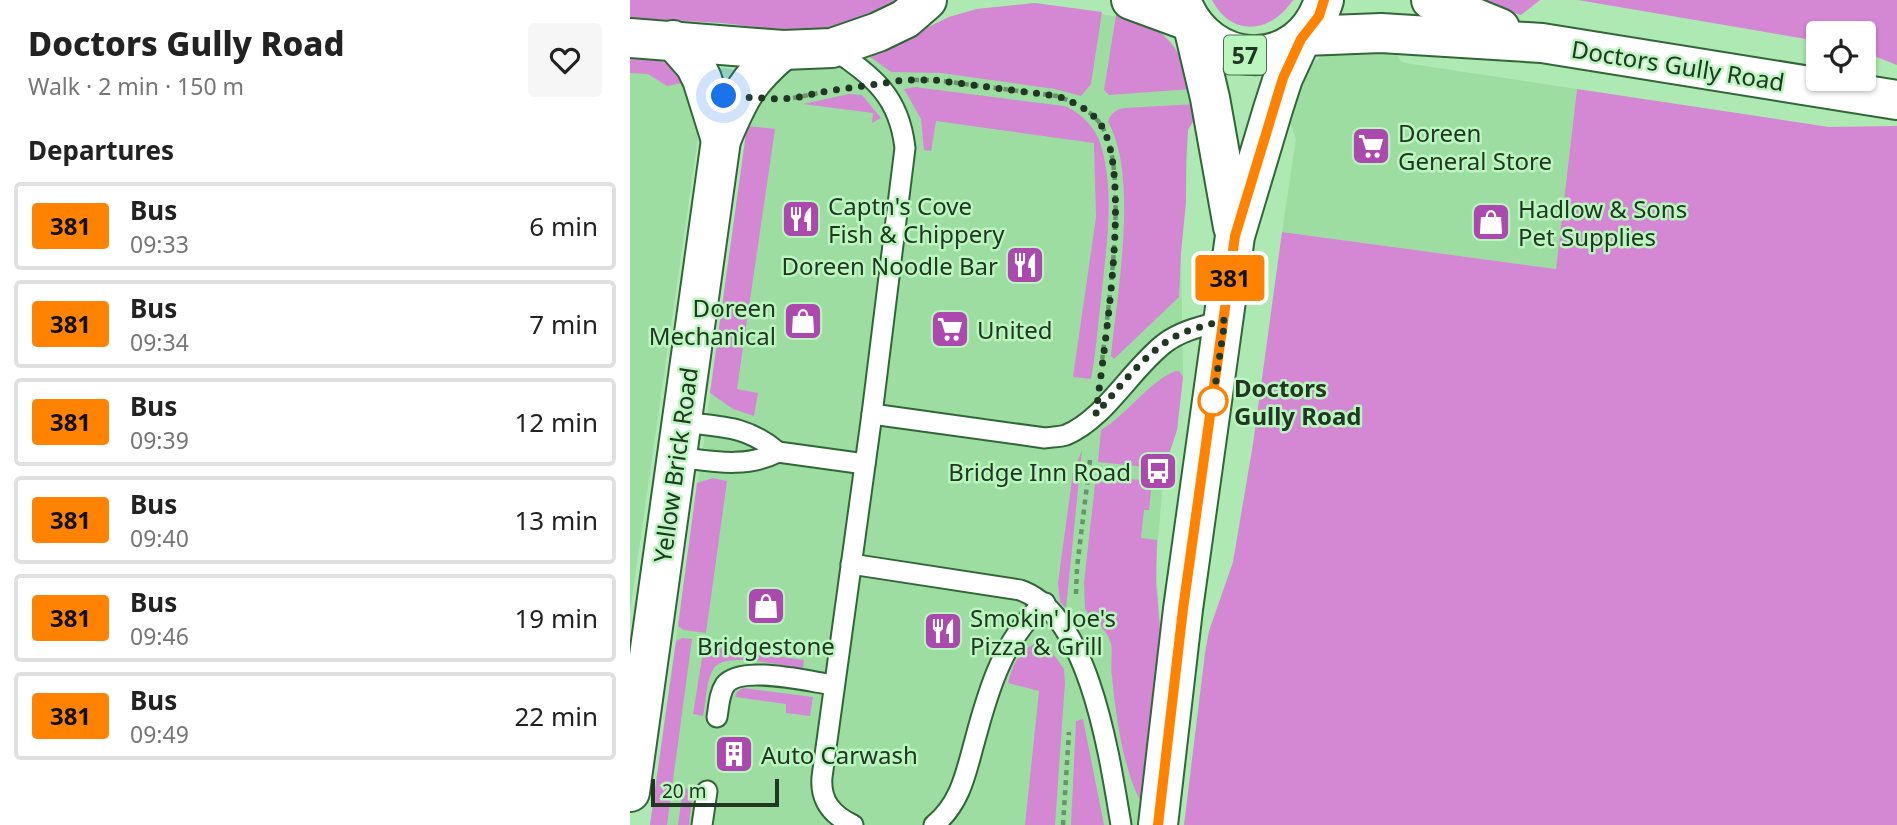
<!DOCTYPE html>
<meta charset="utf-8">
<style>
:root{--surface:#fff;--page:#f6f6f6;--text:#222;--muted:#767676;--line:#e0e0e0}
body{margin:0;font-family:"Noto Sans",sans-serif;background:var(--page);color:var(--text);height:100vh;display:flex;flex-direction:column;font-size:26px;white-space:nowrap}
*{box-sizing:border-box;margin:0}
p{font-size:23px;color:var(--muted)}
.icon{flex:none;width:38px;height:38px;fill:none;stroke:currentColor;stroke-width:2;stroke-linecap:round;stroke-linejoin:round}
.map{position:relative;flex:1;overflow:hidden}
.side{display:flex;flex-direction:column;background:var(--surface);width:630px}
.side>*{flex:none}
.badge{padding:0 14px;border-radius:5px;font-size:24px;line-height:46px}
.tools{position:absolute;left:1176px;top:21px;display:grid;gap:14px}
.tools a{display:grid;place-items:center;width:70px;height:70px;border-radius:7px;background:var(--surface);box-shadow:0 2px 5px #0004;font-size:35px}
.scale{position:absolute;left:21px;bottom:18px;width:128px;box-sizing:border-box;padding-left:7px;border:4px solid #203722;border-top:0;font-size:19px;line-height:24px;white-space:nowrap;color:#203722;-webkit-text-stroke:5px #bbf6bf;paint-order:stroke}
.you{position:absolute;width:35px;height:35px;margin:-18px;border:5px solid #fff;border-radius:50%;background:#1a73e8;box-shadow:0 0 0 10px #1a73e833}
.map>.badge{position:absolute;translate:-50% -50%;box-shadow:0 0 0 4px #fff}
h2{padding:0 28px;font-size:26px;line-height:63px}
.round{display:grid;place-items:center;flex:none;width:74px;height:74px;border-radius:7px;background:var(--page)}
.headline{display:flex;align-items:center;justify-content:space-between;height:119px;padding:0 28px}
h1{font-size:33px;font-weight:800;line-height:52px}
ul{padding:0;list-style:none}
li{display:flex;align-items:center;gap:21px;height:88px;margin:0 14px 10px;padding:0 14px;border:4px solid var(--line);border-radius:7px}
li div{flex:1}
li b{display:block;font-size:26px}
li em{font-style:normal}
li .badge{min-width:77px;font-weight:700;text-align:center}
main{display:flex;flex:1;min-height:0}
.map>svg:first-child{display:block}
</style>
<main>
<section class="side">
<div class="headline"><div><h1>Doctors Gully Road</h1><p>Walk · 2 min · 150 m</p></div><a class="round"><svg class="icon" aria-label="heart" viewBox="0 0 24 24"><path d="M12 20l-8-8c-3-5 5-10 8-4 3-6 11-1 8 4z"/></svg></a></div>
<h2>Departures</h2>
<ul>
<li><span class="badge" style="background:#ff8200;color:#111">381</span><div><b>Bus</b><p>09:33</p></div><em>6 min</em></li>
<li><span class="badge" style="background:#ff8200;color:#111">381</span><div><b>Bus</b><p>09:34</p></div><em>7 min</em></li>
<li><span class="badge" style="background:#ff8200;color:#111">381</span><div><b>Bus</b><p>09:39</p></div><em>12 min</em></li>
<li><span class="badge" style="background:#ff8200;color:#111">381</span><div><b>Bus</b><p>09:40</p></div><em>13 min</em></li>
<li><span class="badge" style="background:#ff8200;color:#111">381</span><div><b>Bus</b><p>09:46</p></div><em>19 min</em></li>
<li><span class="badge" style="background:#ff8200;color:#111">381</span><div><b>Bus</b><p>09:49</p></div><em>22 min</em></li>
</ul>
</section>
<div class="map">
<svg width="1267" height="825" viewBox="0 0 1267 825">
<rect width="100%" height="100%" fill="#aee8b2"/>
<g fill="#9ddda2">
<path d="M405,3L506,20L534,35L544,46L554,62L565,118L558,130L556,202L551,252L553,377L547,430L534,469L526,564L530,623L523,712L509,825H20L120,110L147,73L164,68L215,63L239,56L319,17L347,9Z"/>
<path d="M762,47L771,61L775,63L947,89L926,269L652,232L666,139L657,113L672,75L692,55L706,48Z"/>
<path d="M0,54L50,73L70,123L0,612Z"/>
</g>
<g fill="#d488d4">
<path d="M0,0H277L211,27L175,33L92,23L0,18Z"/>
<path d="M582,0H663C641,33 602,38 582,0Z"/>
<path d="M845,0H910L891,15Z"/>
<path d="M948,0H1267V65L1234,52V33H1188V41Z"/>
<path d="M405,3L472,12L461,84L451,96L425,89L311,73L261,72L239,56L319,17L347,9Z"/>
<path d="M486,15C535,26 548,43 562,89L479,95L474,90Z"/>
<path d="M0,54C31,59 36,60 58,82L37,86L18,74L0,73Z"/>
<path d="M285,87L434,106C451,112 468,130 472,149C485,197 476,250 471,299C468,325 466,352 461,379L443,377L466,217L464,143L306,121L301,151L294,150L291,119L274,89Z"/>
<path d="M947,89L1199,127L1267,126V825H554L575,653L579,631L603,562L623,444L652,232L926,269Z"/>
<path d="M219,94L232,95L251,118L242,123L243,113L173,104Z"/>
<path d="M566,104L565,118L558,130L556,161V202L551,252L549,297L484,359L481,356C487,294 509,176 478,122C480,113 487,109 495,108Z"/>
<path d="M117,126L145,129L107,389L128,393L124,416L103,409L80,393Z"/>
<path d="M545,371H549L553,377L547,430L534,469L468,462L471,430C498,414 516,384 545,371Z"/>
<path d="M452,450L436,608L430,602L428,583L443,472Z"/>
<path d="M466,476L522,481L519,510H514L511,538L527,540L526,582L531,642L512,803C494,775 485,711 482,676C480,666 483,654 481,644C478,629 463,621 455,609L454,582Z"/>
<path d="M83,478L97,481L76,633L54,630L48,626L67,483Z"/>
<path d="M52,638L62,639L37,825H20L46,641Z"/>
<path d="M414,641L434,669L435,683L425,825H395L409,691L378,683C383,662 392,645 414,641Z"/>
<path d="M74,646L174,660L173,669C154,666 96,651 84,668C76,680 76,702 73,716L63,714Z"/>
<path d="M113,688L183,697L180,716L156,713V704L105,697L107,692Z"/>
<path d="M453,719L474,825H441L446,721Z"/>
<path d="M53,788L63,790L59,825H48Z"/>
</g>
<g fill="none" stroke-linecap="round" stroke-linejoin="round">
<g stroke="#306737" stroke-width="23">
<g id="service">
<path d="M202,48C243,77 269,95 275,148L242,414L192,777C190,801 202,815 223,825"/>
<path d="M242,414L415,438C421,437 429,437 436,435C475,419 501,369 535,343C552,330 574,326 595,320"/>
<path d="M148,452L235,464"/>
<path d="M46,457C81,461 115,469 148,452C116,425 91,427 51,422"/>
<path d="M221,564L390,590C460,614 480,760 491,825"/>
<path d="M87,717C89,706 89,694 95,685C111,664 180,682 204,685"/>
<path d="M72,825L77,791"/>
<path d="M304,825C331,803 336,772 345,740C358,691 374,636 415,603"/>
</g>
</g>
<g stroke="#306737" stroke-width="42">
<g id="minor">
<path d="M0,38L153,50L202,48L248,32L275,19L297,0"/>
<path d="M43,40L65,65L72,79L91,140"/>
<path d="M0,792L91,140C109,97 117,80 153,50"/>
</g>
</g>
<g stroke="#306737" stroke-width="42">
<g id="tertiary">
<path d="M801,0L870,28"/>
<path d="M674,36L751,33L912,43L1267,100"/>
</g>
</g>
<g stroke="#306737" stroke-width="42">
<g id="secondary">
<path d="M563,26L580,98L603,227"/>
<path d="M528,825L553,609L605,236L643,109L653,78L671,39"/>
</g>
</g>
<g stroke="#306737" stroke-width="42">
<g id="primary">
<path d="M501,0L561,22"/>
<path d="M551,0C577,72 671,75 694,0"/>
</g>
</g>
<g stroke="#6a936d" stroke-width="4.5" stroke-dasharray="5 5" stroke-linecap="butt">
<path d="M284,80H304L427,96C444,102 461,110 471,125C500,169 478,307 472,361"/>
<path d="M163,98L189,93"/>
<path d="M446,594L447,568L460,460"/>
<path d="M433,825L439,732"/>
</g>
<use href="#service" stroke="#fff" stroke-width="19"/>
<use href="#minor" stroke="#fff" stroke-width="38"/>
<use href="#tertiary" stroke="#fff" stroke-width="38"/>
<use href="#secondary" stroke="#fff" stroke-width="38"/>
<use href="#primary" stroke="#fff" stroke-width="38"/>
</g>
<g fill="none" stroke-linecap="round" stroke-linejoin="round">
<g stroke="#fff" stroke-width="16">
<path id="line" d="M528,825L553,609L605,236L653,78L671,39L689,16L694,0"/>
</g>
<use href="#line" stroke="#ff8200" stroke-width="10"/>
<path stroke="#203722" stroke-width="7" stroke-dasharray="0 12.6" d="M94,96L148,99L165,98L197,91L275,80H304L427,96C444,102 461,110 471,125C503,174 473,353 466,414C488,389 517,350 548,335C563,328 579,325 595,320L583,401"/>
</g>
<defs>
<g id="supermarket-square" transform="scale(2.0125)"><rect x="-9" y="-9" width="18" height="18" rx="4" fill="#ac49af" stroke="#bbf6bf"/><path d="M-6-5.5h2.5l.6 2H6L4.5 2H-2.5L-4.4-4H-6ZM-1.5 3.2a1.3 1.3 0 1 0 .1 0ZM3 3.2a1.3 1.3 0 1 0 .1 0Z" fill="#fff"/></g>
<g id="restaurant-square" transform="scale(2.0125)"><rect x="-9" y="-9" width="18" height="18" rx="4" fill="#ac49af" stroke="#bbf6bf"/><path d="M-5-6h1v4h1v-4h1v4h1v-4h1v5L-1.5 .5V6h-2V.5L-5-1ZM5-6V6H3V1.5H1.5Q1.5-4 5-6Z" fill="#fff"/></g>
<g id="shop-square" transform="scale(2.0125)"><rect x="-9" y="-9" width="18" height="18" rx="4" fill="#ac49af" stroke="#bbf6bf"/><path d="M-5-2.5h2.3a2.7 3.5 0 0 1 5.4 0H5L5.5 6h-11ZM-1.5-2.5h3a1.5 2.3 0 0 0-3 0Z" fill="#fff"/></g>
<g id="bus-square" transform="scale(2.0125)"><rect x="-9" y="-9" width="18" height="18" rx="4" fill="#ac49af" stroke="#bbf6bf"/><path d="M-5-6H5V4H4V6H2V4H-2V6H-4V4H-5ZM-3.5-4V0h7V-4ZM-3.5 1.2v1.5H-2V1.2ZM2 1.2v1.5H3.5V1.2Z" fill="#fff"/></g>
<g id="building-square" transform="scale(2.0125)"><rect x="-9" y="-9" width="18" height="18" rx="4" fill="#ac49af" stroke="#bbf6bf"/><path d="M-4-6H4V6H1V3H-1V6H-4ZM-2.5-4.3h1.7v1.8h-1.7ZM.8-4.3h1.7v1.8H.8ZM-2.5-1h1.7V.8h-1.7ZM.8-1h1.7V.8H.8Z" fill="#fff"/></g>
</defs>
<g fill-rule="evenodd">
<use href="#supermarket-square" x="741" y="146"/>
<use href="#restaurant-square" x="171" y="219"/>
<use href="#shop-square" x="861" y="222"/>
<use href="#restaurant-square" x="395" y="265"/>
<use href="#shop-square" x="173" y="321"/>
<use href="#supermarket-square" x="320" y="329"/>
<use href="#bus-square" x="528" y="471"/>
<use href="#shop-square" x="136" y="606"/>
<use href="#restaurant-square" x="313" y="631"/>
<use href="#building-square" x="104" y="754"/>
</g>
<circle fill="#fff" stroke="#ff8200" stroke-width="3.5" cx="583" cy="401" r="14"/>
<g text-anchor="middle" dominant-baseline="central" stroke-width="5" stroke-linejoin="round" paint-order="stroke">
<rect fill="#bbf6bf" stroke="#4e7051" stroke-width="2" x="594" y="35.5" width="42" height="39" rx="5"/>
<g font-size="23" font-weight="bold" fill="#203722">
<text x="615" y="55">57</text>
</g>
<g font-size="24" fill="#203722" stroke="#bbf6bf">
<text transform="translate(1048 65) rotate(9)">Doctors Gully Road</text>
<text transform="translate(45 465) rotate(-82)">Yellow Brick Road</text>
</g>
<g font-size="24" fill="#203722" stroke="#bbf6bf" text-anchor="start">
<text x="768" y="132">Doreen<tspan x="768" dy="28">General Store</tspan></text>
<text x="198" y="205">Captn's Cove<tspan x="198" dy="28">Fish &amp; Chippery</tspan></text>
<text x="888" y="208">Hadlow &amp; Sons<tspan x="888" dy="28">Pet Supplies</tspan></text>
<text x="368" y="265" text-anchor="end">Doreen Noodle Bar</text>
<text x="146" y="307" text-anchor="end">Doreen<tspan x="146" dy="28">Mechanical</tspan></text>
<text x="347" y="329">United</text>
<text x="501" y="471" text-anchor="end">Bridge Inn Road</text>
<text x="340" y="617">Smokin' Joe's<tspan x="340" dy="28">Pizza &amp; Grill</tspan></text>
<text x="136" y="645" text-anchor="middle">Bridgestone</text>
<text x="131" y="754">Auto Carwash</text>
</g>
<g font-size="24" font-weight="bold" fill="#203722" stroke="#bbf6bf" text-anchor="start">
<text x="604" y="387">Doctors<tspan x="604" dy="28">Gully Road</tspan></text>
</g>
</g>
</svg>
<div class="tools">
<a><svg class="icon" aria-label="locate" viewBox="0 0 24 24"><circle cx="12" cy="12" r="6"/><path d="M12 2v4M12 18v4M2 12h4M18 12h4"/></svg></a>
</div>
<div class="scale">20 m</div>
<div class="you" style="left:94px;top:96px"></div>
<b class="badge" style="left:600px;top:278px;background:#ff8200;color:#111">381</b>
</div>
</main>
